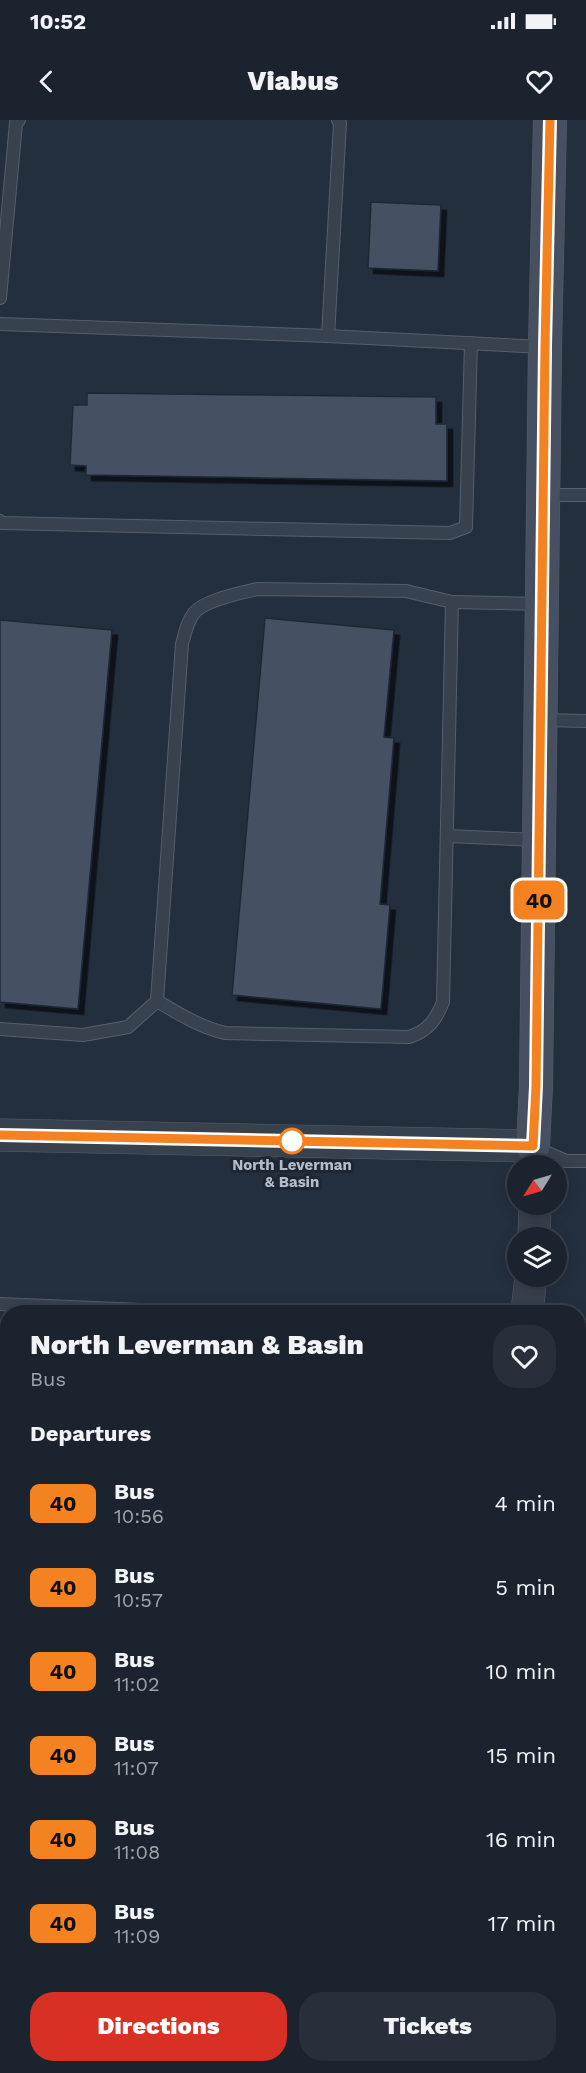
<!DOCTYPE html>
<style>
:root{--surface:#1b232e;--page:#282f3a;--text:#f1f3f6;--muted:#a0a4aa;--line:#39404a;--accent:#d93025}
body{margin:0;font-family:"Work Sans",sans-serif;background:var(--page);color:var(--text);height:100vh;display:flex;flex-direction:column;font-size:22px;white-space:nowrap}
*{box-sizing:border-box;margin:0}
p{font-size:20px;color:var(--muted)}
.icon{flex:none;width:33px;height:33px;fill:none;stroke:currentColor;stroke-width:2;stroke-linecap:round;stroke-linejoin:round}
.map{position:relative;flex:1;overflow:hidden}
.panel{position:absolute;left:0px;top:1185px;width:586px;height:768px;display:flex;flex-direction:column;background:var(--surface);border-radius:24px 24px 0 0;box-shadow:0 3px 15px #0003,0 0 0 2px var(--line)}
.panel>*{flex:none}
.badge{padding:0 12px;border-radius:9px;font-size:21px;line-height:39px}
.needle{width:39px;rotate:233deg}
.fabs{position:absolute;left:507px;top:1035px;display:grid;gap:12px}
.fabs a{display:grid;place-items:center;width:60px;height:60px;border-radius:50%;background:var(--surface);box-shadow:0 3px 15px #0003,0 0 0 2px var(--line);font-size:30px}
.map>.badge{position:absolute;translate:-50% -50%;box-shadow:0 0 0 3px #fff}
h2{padding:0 30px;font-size:22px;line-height:54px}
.round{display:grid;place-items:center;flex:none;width:63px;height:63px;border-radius:24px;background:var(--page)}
.headline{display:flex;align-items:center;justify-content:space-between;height:102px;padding:0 30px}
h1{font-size:28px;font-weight:800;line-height:45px}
.primary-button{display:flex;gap:12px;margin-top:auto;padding:12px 30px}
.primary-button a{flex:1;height:69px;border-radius:24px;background:var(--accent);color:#fff;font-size:24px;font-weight:800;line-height:69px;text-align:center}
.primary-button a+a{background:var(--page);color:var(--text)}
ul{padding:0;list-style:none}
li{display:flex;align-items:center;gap:18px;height:84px;padding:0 30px}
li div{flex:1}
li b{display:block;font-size:22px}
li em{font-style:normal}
li .badge{min-width:66px;font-weight:700;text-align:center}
.status{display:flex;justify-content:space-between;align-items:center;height:42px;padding:0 30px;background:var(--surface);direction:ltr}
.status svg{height:16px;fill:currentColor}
header{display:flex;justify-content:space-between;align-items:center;height:78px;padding:0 30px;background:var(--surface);font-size:27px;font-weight:800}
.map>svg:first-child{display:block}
</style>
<div class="status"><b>10:52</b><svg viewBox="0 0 49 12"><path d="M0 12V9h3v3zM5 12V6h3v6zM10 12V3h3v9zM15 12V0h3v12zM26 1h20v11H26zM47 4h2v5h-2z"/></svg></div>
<header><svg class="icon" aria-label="back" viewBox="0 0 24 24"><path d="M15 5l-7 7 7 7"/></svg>Viabus<svg class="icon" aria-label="heart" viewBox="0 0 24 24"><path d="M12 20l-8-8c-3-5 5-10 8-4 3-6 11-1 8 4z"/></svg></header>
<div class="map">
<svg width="586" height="1953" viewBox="0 0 586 1953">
<defs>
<filter id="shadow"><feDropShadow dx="5.5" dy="5.5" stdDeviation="0" flood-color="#0009"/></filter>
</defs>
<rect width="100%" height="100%" fill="#242f3e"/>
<g fill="#455162" stroke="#1f2835" stroke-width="1.5" filter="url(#shadow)">
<path d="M371,82L441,85L438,151L368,148Z"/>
<path d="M87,273L436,277V304H447V361L86,355V346L70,345L73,285H87Z"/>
<path d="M265,498L394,510L384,617L394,618L380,784L390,785L381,889L232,875Z"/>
<path d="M0,500L112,510L78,889L0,882Z"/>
<path d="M0,1620L8,1623V1695L0,1714Z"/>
<path d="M8,1695V1735L0,1732V1714Z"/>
<rect x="270" y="1946" width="97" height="7"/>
<rect x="416" y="1946" width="112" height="7"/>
</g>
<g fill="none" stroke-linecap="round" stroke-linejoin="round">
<g stroke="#565f6c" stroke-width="14">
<g id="service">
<path d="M0,178L16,3L19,0"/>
<path d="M0,204L328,216L544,227"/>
<path d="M328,216L340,3L338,0"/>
<path d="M545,375H586"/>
<path d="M0,401L2,403L450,413L466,407L471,223"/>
<path d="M257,469L406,471L452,482L443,882C436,900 428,911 409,917L225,913C200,907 179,894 157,881L182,524C185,513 187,502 194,493C204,480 241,473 257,469Z"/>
<path d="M452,482L541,484"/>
<path d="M542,600L586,601"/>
<path d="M447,716L538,720"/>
<path d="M0,909L83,915L128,907L157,881"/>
<path d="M534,1027L566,1041H586"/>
<path d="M0,1184L188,1192"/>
<path d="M579,1235H586"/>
<path d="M579,1403H586"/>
<path d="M0,1405H8"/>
<path d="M579,1502H586"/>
<path d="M0,1563L8,1562"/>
<path d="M579,1596H586"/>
<path d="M579,1707H586"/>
<path d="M579,1798H586"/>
<path d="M224,1946V1953"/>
<path d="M392,1953V1946"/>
<path d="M580,1953L581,1903"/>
</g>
</g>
<g stroke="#565f6c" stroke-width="33">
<g id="tertiary">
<path d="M0,1015L533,1026L534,1046"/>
<path d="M534,1118L535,1084"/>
<path d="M527,1192L531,1156"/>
<path d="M126,1953V1946"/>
</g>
</g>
<g stroke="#565f6c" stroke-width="34">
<path id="secondary" d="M533,1026L536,966L545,227L550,0"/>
</g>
<use href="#service" stroke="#38414e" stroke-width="12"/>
<use href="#tertiary" stroke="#38414e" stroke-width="32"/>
<use href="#secondary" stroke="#465061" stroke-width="33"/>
</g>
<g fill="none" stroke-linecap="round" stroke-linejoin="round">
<g stroke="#fff" stroke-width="14">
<path id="line" d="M0,1015L533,1026L536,966L545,227L550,0"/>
</g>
<use href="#line" stroke="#f58220" stroke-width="9"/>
</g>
<circle fill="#fff" stroke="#f58220" stroke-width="3" cx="292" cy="1021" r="12"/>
<g text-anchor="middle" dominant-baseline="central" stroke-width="6" stroke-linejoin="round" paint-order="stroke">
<g font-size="15" font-weight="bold" fill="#b4bcc9" stroke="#1d2633">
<text x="292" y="1045">North Leverman<tspan x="292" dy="17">&amp; Basin</tspan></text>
</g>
</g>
</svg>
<div class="fabs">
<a><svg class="needle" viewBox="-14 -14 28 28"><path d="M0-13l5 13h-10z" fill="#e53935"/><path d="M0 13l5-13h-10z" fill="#a0a4aa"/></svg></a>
<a><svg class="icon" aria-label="layers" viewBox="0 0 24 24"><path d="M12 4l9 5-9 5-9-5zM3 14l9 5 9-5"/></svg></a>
</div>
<b class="badge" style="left:539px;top:780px;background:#f58220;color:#111">40</b>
<section class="panel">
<div class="headline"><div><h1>North Leverman &amp; Basin</h1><p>Bus</p></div><a class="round"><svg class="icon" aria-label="heart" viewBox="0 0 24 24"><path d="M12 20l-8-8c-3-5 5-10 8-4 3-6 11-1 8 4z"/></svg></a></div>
<h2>Departures</h2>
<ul>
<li><span class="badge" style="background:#f58220;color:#111">40</span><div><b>Bus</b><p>10:56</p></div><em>4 min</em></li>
<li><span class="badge" style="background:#f58220;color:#111">40</span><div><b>Bus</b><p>10:57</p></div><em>5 min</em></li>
<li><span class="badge" style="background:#f58220;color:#111">40</span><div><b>Bus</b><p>11:02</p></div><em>10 min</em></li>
<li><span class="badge" style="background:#f58220;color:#111">40</span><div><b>Bus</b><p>11:07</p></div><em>15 min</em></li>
<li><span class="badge" style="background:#f58220;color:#111">40</span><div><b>Bus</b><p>11:08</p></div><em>16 min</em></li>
<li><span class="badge" style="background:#f58220;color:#111">40</span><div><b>Bus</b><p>11:09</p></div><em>17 min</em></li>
</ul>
<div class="primary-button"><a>Directions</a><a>Tickets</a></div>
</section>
</div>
